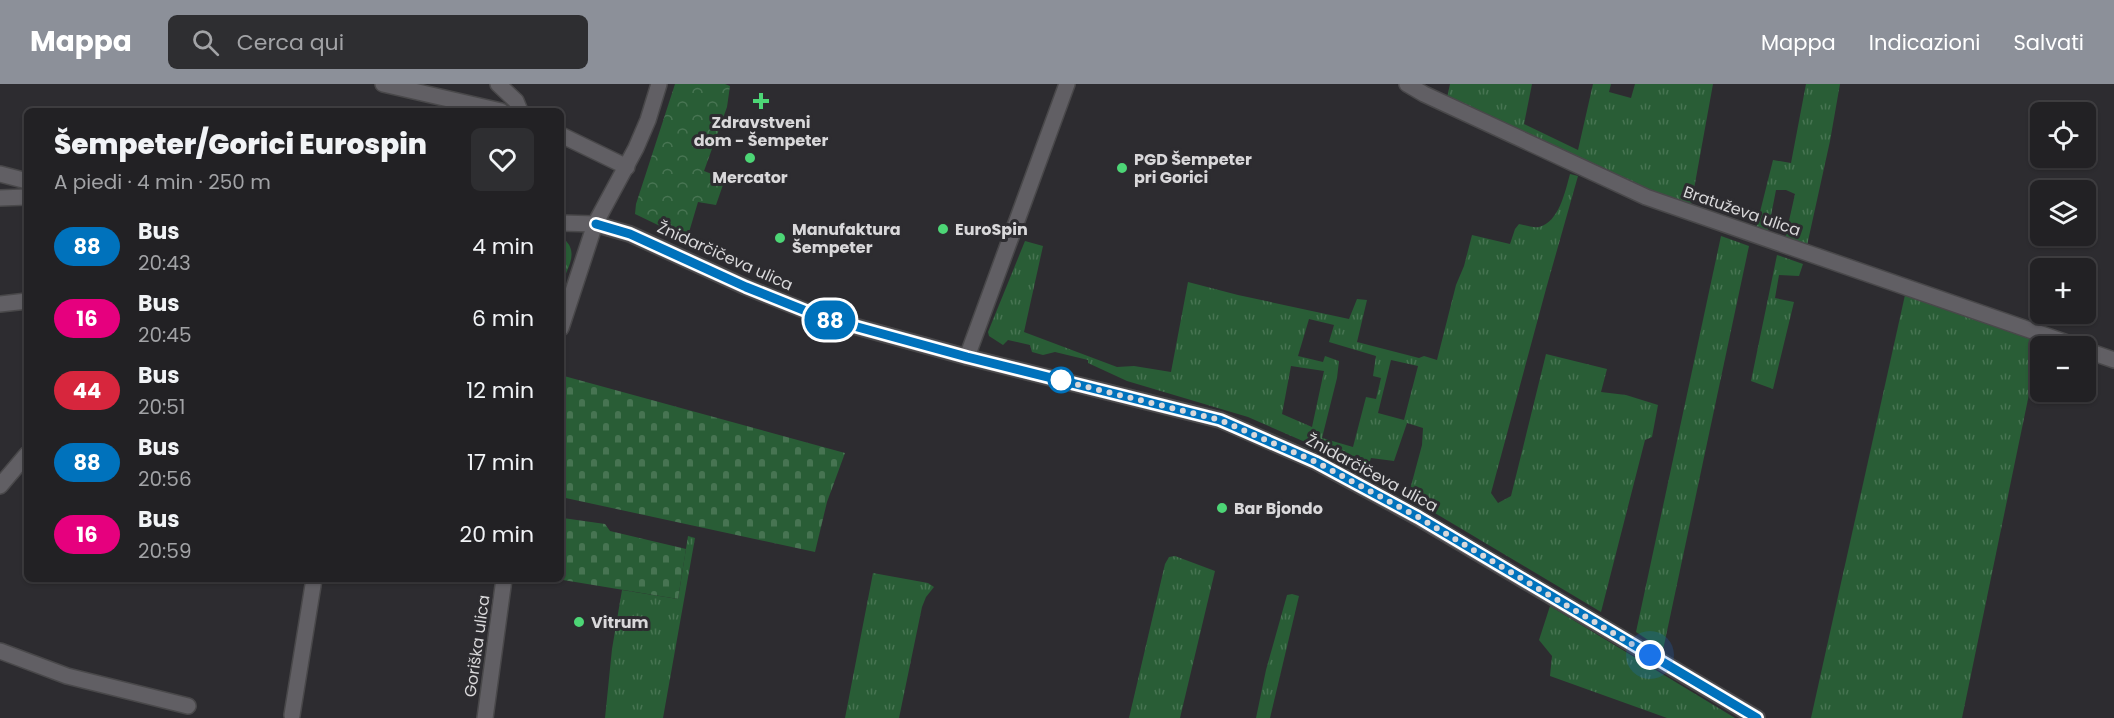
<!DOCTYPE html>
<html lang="it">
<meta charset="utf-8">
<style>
:root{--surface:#222124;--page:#2e2e31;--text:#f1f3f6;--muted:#a2a3a6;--line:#3f3e41;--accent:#8c9099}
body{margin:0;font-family:Poppins,sans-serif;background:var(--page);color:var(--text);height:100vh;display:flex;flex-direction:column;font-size:22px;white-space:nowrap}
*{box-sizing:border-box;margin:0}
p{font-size:20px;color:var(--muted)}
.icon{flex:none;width:33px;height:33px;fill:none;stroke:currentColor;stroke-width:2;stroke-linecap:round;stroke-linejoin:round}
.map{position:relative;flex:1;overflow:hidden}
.drawer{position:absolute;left:24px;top:24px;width:540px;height:474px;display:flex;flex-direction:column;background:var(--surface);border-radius:9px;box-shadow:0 2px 4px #0004,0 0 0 2px var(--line)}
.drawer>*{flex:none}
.badge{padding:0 12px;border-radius:20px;font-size:21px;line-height:39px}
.controls{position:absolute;left:2030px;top:18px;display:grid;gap:12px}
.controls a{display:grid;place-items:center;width:66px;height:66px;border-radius:9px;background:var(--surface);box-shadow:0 2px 4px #0004,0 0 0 2px var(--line);font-size:30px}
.you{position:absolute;width:30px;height:30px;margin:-15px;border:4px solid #fff;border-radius:50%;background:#1a73e8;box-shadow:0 0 0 9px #1a73e833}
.map>.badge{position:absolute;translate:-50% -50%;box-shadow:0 0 0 3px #fff}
.round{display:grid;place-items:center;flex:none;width:63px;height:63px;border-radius:9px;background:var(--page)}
.summary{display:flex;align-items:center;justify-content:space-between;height:102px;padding:0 30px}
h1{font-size:28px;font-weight:800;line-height:45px}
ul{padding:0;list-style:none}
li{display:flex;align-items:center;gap:18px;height:72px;padding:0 30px}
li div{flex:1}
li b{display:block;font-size:22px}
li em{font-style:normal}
li .badge{min-width:66px;font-weight:700;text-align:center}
header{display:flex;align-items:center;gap:36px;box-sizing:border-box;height:84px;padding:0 30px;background:var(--accent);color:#fff}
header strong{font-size:28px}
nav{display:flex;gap:33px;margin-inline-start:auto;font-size:21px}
.search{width:420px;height:54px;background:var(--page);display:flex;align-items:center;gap:15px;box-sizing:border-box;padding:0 21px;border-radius:9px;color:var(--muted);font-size:22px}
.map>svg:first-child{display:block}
</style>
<header>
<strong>Mappa</strong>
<div class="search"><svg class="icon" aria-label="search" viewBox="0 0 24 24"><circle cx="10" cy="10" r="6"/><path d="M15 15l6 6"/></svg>Cerca qui</div>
<nav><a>Mappa</a><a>Indicazioni</a><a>Salvati</a></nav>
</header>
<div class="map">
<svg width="2114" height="634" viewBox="0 0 2114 634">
<defs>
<pattern id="grass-tufts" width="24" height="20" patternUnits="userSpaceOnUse" patternTransform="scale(1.5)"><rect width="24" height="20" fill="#295d36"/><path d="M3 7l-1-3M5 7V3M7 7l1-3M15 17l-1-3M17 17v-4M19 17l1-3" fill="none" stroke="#477452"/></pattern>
<pattern id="cemetery-stones" width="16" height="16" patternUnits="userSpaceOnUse" patternTransform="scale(1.5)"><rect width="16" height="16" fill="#295d36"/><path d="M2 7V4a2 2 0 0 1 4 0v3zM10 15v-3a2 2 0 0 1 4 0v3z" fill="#477452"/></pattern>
<pattern id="park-crowns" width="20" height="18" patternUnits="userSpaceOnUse" patternTransform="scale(1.5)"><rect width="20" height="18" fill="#295d36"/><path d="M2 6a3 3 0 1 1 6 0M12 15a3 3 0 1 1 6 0" fill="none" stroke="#477452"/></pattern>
</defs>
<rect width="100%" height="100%" fill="#2d2c30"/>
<g fill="url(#grass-tufts)" fill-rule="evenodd">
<path d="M1450,0H1532L1524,40L1578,66L1593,0H1611L1609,8L1631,14L1635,0H1713L1690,127L1447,14Z"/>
<path d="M1806,0H1840L1830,57L1806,166L1784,159L1795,110L1786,106H1776L1767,152L1755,148L1773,76L1791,79Z"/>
<path d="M1570,90L1578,92L1546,205L1491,409L1498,419L1511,412L1546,270L1607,285L1601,308L1626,311L1658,321L1652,353L1645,356L1601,528L1408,413L1422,361L1423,344L1407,339L1394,377L1371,374L1368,383L1362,387L1312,361L1248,333L1127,297L1088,279V276L1055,268L1043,271L1032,268L1030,261L1008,256L1003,261L989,252L988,248L1025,157L1043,162L1024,248L1117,283L1134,282L1171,288L1188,198L1238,211L1349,235L1357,215L1367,216L1357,258L1419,274L1424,272L1437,276L1456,201L1464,182L1472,151L1510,160L1515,145L1519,140C1525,141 1533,144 1539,143C1559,138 1565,108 1570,90ZM1309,235L1334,241L1329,258L1376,272L1373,292L1381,294L1376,315L1366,313L1353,363L1322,354L1337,294L1339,277L1325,272L1323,278L1298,272ZM1391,276L1418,282L1404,336L1378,329ZM1291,282L1324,287L1312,343L1282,330Z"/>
<path d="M1721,152L1749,162L1663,566L1636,548Z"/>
<path d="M1777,171L1803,180L1799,192L1779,191L1775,214L1794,218L1773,305L1751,297Z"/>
<path d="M1905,211L2040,257L1962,634H1811Z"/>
<path d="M688,452L695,454L663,634H605L612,565L622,506L678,515Z"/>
<path d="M1175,472L1215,487L1180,634H1129L1165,480L1169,473Z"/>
<path d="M873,489L928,499L934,503L926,513L922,523L899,634H845Z"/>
<path d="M1292,510L1299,512L1270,634H1256L1266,586L1287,511Z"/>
<path d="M1550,522L1735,634H1667L1550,592L1552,572L1539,556Z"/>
</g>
<g fill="url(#cemetery-stones)">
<path d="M564,292L845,369L827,418L815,468L561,413V303Z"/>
<path d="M563,434L605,440L610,447L686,465L678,515L557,495H561V456Z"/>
</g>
<g fill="url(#park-crowns)">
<path d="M675,0H725L730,2L727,23L704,87L725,95L716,121L698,118L687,155L635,130L636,120Z"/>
<path d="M561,156H565C579,169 567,185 561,201Z"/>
</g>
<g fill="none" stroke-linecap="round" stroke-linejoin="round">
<g stroke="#49484a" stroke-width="18">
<g id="minor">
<path d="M383,0L501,27"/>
<path d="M498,0L516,17L520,27"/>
<path d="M1407,0L1424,10L1646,113L2076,262"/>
<path d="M561,51L627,83"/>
<path d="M0,90L27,97"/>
<path d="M0,114L27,113"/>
<path d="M561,139L595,140L630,150L746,203L821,233L967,273L1220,336L1316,378L1417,433L1757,634"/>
<path d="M0,220L27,217"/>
<path d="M561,244L595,140L636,64L648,36L659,0"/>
<path d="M2085,266L2114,276"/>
<path d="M967,273L1067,0"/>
<path d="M0,402L27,370"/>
<path d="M0,567L67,592L188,622"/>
<path d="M292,631L314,495"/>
<path d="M485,634L504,495"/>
</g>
</g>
<use href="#minor" stroke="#615f64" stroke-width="15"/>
</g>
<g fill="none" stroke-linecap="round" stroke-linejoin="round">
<g stroke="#fff" stroke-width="14">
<path id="line" d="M596,140L630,150L746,203L821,233L967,273L1220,336L1316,378L1418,433L1757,634"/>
</g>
<use href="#line" stroke="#0072bc" stroke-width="9"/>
<path stroke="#d9d8da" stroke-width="6" stroke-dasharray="0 10.8" d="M1061,296H1059L1220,336L1316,378L1418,433L1650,571"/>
</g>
<g fill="#4dd676" stroke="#2d2c30" stroke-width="2">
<path d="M758 8h6v6h6v6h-6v6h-6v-6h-6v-6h6z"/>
<circle cx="750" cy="74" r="6"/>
<circle cx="1122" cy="84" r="6"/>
<circle cx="943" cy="145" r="6"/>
<circle cx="780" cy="154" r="6"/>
<circle cx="1222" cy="424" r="6"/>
<circle cx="579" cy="538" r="6"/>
</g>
<circle fill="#fff" stroke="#0072bc" stroke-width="3" cx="1061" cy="296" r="12"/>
<g text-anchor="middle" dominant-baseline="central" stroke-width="6" stroke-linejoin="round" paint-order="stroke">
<g font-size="16" font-weight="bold" fill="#d9d8da" stroke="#2d2c30" text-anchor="start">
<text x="761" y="38" text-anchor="middle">Zdravstveni<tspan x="761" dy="18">dom - Šempeter</tspan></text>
<text x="1134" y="75">PGD Šempeter<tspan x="1134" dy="18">pri Gorici</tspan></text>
<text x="750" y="93" text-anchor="middle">Mercator</text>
<text x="792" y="145">Manufaktura<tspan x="792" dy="18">Šempeter</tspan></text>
<text x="955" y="145">EuroSpin</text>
<text x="1234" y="424">Bar Bjondo</text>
<text x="591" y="538">Vitrum</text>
</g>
<g font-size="16" fill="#d9d8da" stroke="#2d2c30">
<text transform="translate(1742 127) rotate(19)">Bratuževa ulica</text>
<text transform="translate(725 172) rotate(24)">Žnidarčičeva ulica</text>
<text transform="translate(1372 389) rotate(28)">Žnidarčičeva ulica</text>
<text transform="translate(477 562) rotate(-82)">Goriška ulica</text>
</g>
</g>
</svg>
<div class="controls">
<a><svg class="icon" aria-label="locate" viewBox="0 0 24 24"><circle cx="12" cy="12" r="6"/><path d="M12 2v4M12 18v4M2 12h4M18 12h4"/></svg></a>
<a><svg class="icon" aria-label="layers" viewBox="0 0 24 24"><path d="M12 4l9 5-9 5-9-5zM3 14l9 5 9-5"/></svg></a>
<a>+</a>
<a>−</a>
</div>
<div class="you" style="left:1650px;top:571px"></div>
<b class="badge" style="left:830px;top:236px;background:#0072bc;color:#fff">88</b>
<section class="drawer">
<div class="summary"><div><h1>Šempeter/Gorici Eurospin</h1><p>A piedi · 4 min · 250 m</p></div><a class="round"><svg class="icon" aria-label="heart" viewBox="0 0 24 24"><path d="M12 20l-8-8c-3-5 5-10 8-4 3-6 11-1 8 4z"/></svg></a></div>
<ul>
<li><span class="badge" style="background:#0072bc;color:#fff">88</span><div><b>Bus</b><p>20:43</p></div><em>4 min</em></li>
<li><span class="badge" style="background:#e6007e;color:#fff">16</span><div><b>Bus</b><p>20:45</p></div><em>6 min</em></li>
<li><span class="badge" style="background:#d7263d;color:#fff">44</span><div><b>Bus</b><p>20:51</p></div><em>12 min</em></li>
<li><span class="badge" style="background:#0072bc;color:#fff">88</span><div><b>Bus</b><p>20:56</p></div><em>17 min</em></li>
<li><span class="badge" style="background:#e6007e;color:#fff">16</span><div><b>Bus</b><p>20:59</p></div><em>20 min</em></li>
</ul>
</section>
</div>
